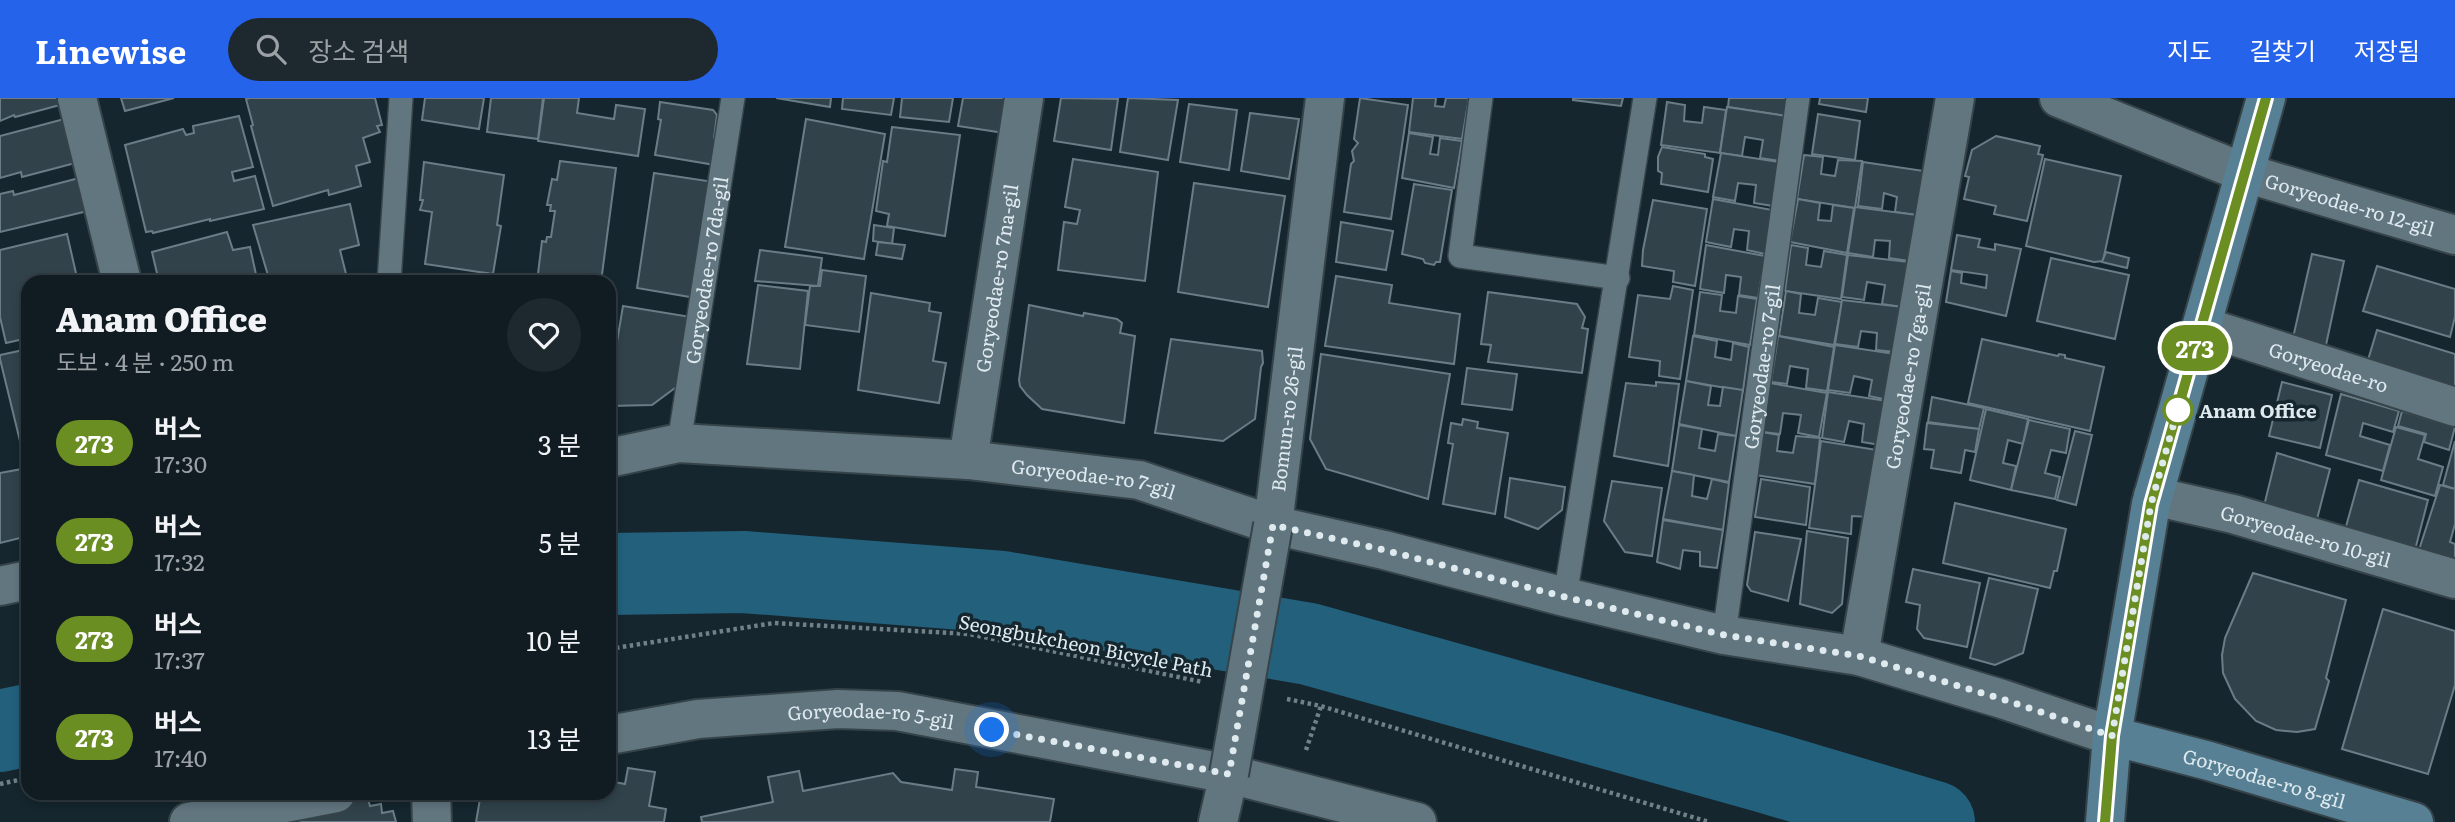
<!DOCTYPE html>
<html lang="ko">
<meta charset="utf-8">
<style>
:root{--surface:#101c22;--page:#1e292f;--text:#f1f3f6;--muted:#9ca1a5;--line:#303a40;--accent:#2563eb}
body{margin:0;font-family:Literata,"Noto Sans KR",serif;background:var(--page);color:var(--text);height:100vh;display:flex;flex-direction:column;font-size:26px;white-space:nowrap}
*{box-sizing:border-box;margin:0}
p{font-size:23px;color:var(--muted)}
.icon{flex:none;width:38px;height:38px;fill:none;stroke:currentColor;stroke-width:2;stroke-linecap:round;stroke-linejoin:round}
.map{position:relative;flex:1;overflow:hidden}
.panel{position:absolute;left:21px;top:177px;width:595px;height:525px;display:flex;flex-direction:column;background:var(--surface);border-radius:21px;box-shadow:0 4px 10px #0003,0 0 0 2px var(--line)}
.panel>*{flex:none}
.badge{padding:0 14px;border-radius:23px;font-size:24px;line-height:46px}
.you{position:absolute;width:35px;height:35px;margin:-18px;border:5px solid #fff;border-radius:50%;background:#1a73e8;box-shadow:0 0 0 10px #1a73e833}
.map>.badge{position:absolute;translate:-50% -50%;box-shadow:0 0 0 4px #fff}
.round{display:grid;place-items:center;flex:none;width:74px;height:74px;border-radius:37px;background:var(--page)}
.headline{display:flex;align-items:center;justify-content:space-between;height:119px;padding:0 35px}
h1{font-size:33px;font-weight:800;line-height:52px}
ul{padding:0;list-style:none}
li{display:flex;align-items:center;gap:21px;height:98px;padding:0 35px}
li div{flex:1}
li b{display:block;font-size:26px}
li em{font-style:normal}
li .badge{min-width:77px;font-weight:700;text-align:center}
header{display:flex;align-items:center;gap:42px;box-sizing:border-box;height:98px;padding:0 35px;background:var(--accent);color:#fff}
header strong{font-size:33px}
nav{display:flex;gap:38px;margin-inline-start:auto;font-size:24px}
.search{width:490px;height:63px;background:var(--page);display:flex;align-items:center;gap:18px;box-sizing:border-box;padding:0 24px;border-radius:38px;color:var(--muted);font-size:26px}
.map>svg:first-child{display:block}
</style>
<header>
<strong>Linewise</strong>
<div class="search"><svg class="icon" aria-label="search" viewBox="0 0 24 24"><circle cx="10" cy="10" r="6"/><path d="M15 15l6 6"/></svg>장소 검색</div>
<nav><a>지도</a><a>길찾기</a><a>저장됨</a></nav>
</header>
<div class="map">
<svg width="2455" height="724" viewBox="0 0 2455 724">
<rect width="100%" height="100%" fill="#15262e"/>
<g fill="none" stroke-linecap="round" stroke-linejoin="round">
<g stroke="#22607c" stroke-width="82">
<path d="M609,476L743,474L1002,494L1309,546L1766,674L1934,724"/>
<path d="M0,633L28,627"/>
</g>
</g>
<g fill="#31424b" stroke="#6a7d87" stroke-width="2">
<path d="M0,0H59L60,7L15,19L14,17L0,23Z"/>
<path d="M121,0H174L125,13Z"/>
<path d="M250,0H375L382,27L377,28L380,34L363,40L370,64L356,68L361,88L329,97L328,92L273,108L251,28L253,27L246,1Z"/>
<path d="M425,0H484L479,31L422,22Z"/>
<path d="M491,0H543L538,41L487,34Z"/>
<path d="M544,0H579L577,15L614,21L616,7L645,11L638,58L538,43Z"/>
<path d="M776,0H831L830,9Z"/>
<path d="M843,0H894L891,17L842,11Z"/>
<path d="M902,0H953L949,24L900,19Z"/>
<path d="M963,0H1017L1011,36L958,28Z"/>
<path d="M1061,0L1118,1L1111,52L1054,43Z"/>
<path d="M1128,0L1178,2L1168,62L1120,54Z"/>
<path d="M1360,0L1408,7L1391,121L1344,114L1351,66L1354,63L1352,53L1358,45L1354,41Z"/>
<path d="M1413,0H1436L1435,8L1444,9L1446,0H1469L1462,41L1409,34Z"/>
<path d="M1573,0H1623L1621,8L1573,2Z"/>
<path d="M1729,0H1789L1786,18L1728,9Z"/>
<path d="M1820,0H1868L1866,14L1819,6Z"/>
<path d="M660,4L713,12L717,17L714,40L721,42L715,67L655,57L661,22L658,21Z"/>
<path d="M1667,4L1685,7L1684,23L1702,25L1704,9L1726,12L1720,55L1661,47Z"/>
<path d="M1189,6L1237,12L1229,72L1180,64Z"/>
<path d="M1727,9L1787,18L1780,63L1760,60L1763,42L1745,39L1742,58L1720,55Z"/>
<path d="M1250,15L1299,21L1289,81L1241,73Z"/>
<path d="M1818,16L1860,23L1855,62L1812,56Z"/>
<path d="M239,18L253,69L232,74L234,83L255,78L264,111L210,123V121L153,135L152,133L146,134L125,47L183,31L186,37L194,35L193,28Z"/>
<path d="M68,20L79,64L22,79L21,74L0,80V38Z"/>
<path d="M806,21L885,36L864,161L785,149Z"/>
<path d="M892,29L960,37L945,138L887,128L889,116L876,113L883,63L887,64Z"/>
<path d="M1409,35L1433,39L1430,56L1438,57L1440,40L1462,43L1454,90L1402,80Z"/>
<path d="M1996,38L2040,48L2038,56L2043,57L2027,123L1994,116L1996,108L1964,101L1969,79L1965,78L1972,52Z"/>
<path d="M1662,49L1705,56V59L1713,61L1708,94L1661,86L1662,75L1658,73V59Z"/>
<path d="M1721,55L1779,64L1773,108L1754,105L1756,87L1738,85L1735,103L1713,99Z"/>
<path d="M1804,57L1823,59L1821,76L1835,78L1838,62L1862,63L1855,110L1797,101Z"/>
<path d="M1073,61L1158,74L1145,183L1058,172L1064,124L1077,126L1080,112L1065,109Z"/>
<path d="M2045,61L2121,78L2103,163L2094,164L2026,148Z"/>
<path d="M560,63L616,70L601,184H537L542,143L546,144L547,139H551L555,113H550L551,107H547L552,81L557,82Z"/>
<path d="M424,64L504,77L497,127L501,128L493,176L425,166L432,114L420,112L423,102H420Z"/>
<path d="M1863,64L1924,73L1917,117L1895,114L1897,99L1884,95L1882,111L1858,108Z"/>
<path d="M654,75L714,84L696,200L637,190Z"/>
<path d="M83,79L92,112L0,134V96L13,93L14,97Z"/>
<path d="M1194,85L1285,98L1268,209L1178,194Z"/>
<path d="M1414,86L1452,92L1440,164H1436L1434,167L1425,165L1423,161L1402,156Z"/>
<path d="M1713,101L1772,112L1765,156L1747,152L1749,133L1734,131L1731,149L1706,144Z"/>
<path d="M1798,101L1820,105L1818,122L1831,123L1833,107L1854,110L1847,155L1790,144Z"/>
<path d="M1653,102L1707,111L1695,188L1673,184L1674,173L1642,168L1643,152Z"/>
<path d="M350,106L359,147L340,152L348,184H270L253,127Z"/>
<path d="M1855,109L1917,117L1909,163L1889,160L1890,143L1875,142L1873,159L1848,155Z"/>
<path d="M1341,124L1393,133L1386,172L1336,164Z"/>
<path d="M874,127L894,130L892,146L873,143Z"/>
<path d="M227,134L233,152L250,149L257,181L246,184H159L152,154Z"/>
<path d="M67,136L78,184H28V240L6,245L0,219V152Z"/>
<path d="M1957,137L1980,141L1978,149L1995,152V146L2021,151L2006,218L1946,204L1951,173L1962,175L1961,185L1986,190L1987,177L1951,172Z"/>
<path d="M878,144L905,147L902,161L876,157Z"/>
<path d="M1706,147L1765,158L1758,200L1739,197L1741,179L1726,177L1724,195L1700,191Z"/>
<path d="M1791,147L1808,150L1806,167L1821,169L1824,153L1847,157L1841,201L1785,193Z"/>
<path d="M760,152L822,160L818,188L755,183Z"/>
<path d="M2106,154L2129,160L2127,170L2102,164Z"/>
<path d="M2312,156L2344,163L2323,261L2290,253Z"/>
<path d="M1848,157L1909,164L1902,209L1882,206L1885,187L1867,184L1864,202L1842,199Z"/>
<path d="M2051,160L2129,177L2115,241L2037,223Z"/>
<path d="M2377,168L2455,191V219L2450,239L2363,213Z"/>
<path d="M822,172L866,178L859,234L805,227L810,188H820Z"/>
<path d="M1336,178L1392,187L1389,205L1460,216L1454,266L1325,248Z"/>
<path d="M758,187L808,193L800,271L747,266Z"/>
<path d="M1673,188L1693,192L1680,281L1659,278L1660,263L1629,259L1638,197L1670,201Z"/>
<path d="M1786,193L1801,196L1799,215L1815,217L1818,200L1842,204L1834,247L1779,238Z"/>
<path d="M1488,194L1577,206L1585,219L1582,230L1588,231L1582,275L1488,264L1491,247L1481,246Z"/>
<path d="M1700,194L1722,197L1720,213L1736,215L1738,198L1757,201L1750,247L1694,237Z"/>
<path d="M871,195L930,205L929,213L941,215L933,263L946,265L939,305L858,292Z"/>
<path d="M1842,202L1903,209L1895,254L1876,252L1877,235L1861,233L1858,249L1835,246Z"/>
<path d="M1029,207L1083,218L1084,215L1117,221L1122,225L1120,235L1135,238L1124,325L1042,311L1027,297L1020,288L1019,282Z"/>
<path d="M623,208L691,219L683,284L652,307L609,308V291Z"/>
<path d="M2377,232L2455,256V300L2365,272Z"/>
<path d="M1693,238L1717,243L1715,259L1731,262L1733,245L1749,249L1743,293L1686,283Z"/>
<path d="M1778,238L1834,249L1827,293L1806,290L1808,271L1790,268L1787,286L1771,284Z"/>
<path d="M1171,241L1262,253L1263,265L1261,269L1255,321L1223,343L1155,335Z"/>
<path d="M1982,241L2058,258L2059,256L2065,257V260L2104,269L2090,333L1968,305Z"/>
<path d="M1835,247L1895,256L1888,302L1869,298L1872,282L1854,278L1850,295L1828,292Z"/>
<path d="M28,251V376L0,261V257Z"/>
<path d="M1321,256L1450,276L1428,401L1326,371L1310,341Z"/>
<path d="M1467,270L1517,276L1512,312L1462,306Z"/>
<path d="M1686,283L1711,288L1708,307L1720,308L1723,289L1743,292L1736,338L1679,326Z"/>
<path d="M1656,284L1679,286L1668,368L1614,358L1626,285L1656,288Z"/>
<path d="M2282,284L2332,297L2320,350L2269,338Z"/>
<path d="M1770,285L1827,295L1819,339L1798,335L1801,317L1783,315L1780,336L1762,334Z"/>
<path d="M1828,294L1887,303L1880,347L1862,344L1864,326L1849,323L1844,344L1822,340Z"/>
<path d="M2341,296L2399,313L2393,334L2363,325L2360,338L2390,347L2383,373L2326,357Z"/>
<path d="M1932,299L1984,310L1979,331L1928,324Z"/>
<path d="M1986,311L2028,321L2023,346L2008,342L2003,365L2016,368L2011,392L1970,382Z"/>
<path d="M2402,313L2455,329L2449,352L2424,344L2426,336L2398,328Z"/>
<path d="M1463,321L1478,324L1477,330L1508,335L1495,416L1443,406L1453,346L1448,345L1451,325L1462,327Z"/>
<path d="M2029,322L2070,331L2066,355L2051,352L2045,375L2060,379L2055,401L2011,392Z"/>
<path d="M1927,325L1979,331L1975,354L1965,352L1961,375L1931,370L1934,352L1924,351Z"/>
<path d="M1679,327L1702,331L1699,350L1715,353L1718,336L1736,338L1729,384L1672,373Z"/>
<path d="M2396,329L2425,337L2418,361L2443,369L2435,398L2381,382Z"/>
<path d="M2075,333L2092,337L2076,407L2057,402Z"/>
<path d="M1762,334L1779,337L1777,353L1793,355L1796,338L1820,340L1815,386L1755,377Z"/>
<path d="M1821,343L1877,352L1868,419L1852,418L1851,436L1809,430Z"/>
<path d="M2455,343V391L2443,387Z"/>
<path d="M2277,355L2330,371L2316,425L2263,412Z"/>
<path d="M22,371L28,393V438L0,445V375Z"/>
<path d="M1672,373L1694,377L1692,398L1707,401L1712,381L1729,385L1723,432L1663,421Z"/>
<path d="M1510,380L1565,389L1562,412L1538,431L1505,419Z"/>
<path d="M1761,381L1810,389L1806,427L1755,419Z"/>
<path d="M2359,382L2428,402L2415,452L2345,432Z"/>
<path d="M1612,383L1662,390L1652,458L1625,454L1604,423Z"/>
<path d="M2440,387L2455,391V426L2450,444L2455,446V472L2416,461Z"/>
<path d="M1955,405L2066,431L2057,473H2054L2050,490L1943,465Z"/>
<path d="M1663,422L1723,432L1717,470L1700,468V454L1683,452L1680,471L1657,464Z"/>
<path d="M1807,433L1848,440L1842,506L1832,515L1800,506Z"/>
<path d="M1755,434L1801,441L1788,503L1751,493L1747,487Z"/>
<path d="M1913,471L1980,485L1967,549L1924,540L1917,531L1920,507L1906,504Z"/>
<path d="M2253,475L2346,502L2326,580L2329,583L2315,631L2297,634L2276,632L2256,623L2235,601L2223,575L2222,557L2225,540Z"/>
<path d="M1989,480L2038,491L2023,555L1995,567L1970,560Z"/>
<path d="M2383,511L2455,533V587L2428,676L2342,651Z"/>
<path d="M628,670L655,674L649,708L666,711L664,724H476L481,695H582L600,698L601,695H609V683L625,686Z"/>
<path d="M955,671L978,674L976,689L1054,701L1050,724H702L701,719L773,704L768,679L799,673L803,693L893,675L901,684L952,692Z"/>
<path d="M367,698L370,708L381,706L382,715L393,713L396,724H289L287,717Z"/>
</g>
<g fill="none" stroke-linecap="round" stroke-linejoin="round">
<g stroke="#36444a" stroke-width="26">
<g id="lane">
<path d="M1481,0L1460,158L1618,180"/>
<path d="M389,184L401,0"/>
<path id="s1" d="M679,345L733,0"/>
<path d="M1565,499L1645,0"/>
<path id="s2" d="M1724,537L1798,0"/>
</g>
</g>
<g stroke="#36444a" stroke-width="42">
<g id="street">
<path d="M77,0L122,184"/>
<path id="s3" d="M2059,0L2245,75L2455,137"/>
<path id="s4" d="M2202,228L2455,309"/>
<path id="s5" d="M609,360L679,345L968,362L1139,382L1273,427L1384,452L1565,499L1724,537L1859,558L2002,601L2112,638"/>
<path id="s6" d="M968,362L1024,0"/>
<path id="s7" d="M2153,398L2233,416L2455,481"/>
<path id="s8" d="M1273,427L1325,0"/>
<path d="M0,488L28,482"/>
<path id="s9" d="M1859,558L1955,0"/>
<path id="s10" d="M609,637L698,621L838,611L897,613L1229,676L1417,724"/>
<path d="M431,695L432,724"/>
<path d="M189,724L336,695"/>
<path d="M1218,724L1229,676"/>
</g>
</g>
<g stroke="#36444a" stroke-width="42">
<g id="secondary">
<path id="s11" d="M2112,638L2209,663L2414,724"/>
<path d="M2105,724L2112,638L2151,406L2266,0"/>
</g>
</g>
<g stroke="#728087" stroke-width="4.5" stroke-dasharray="3.5 3.5" stroke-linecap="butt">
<path d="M609,551L774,525L969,536L1203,584"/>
<path d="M1287,601L1321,608L1709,724"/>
<path d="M1306,652L1321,608"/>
<path d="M0,686L28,680"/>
</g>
<use href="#lane" stroke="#627680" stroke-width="23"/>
<use href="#street" stroke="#627680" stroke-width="38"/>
<use href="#secondary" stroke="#578094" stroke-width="38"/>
<g stroke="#36444a" stroke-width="42" stroke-linecap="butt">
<path id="street-bridge" d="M1229,676L1273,427"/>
</g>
<use href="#street-bridge" stroke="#627680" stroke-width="38"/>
</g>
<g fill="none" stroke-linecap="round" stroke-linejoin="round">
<g stroke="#fff" stroke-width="16">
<path id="line" d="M2105,724L2112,638L2151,406L2266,0"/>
</g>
<use href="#line" stroke="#6b8e23" stroke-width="10"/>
<path stroke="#dfeaef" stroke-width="7" stroke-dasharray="0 12.6" d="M992,632L1229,676L1273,427L1384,452L1565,499L1724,537L1859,558L2002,601L2112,638L2151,406L2181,300L2178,312"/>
</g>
<circle fill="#fff" stroke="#6b8e23" stroke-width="3.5" cx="2178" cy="312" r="14"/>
<g text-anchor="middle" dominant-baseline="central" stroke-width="7" stroke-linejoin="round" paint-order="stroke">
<g font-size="19" fill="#dfeaef" stroke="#15262e">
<text stroke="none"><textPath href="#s3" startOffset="310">Goryeodae-ro 12-gil</textPath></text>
<text stroke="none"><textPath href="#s1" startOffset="175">Goryeodae-ro 7da-gil</textPath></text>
<text stroke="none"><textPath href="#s6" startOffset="184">Goryeodae-ro 7na-gil</textPath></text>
<text stroke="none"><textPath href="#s2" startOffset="271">Goryeodae-ro 7-gil</textPath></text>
<text stroke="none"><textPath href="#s4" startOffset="133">Goryeodae-ro</textPath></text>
<text stroke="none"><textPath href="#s9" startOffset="284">Goryeodae-ro 7ga-gil</textPath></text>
<text stroke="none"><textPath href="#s8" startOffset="107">Bomun-ro 26-gil</textPath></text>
<text stroke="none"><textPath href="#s5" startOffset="488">Goryeodae-ro 7-gil</textPath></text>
<text stroke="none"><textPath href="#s7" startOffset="158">Goryeodae-ro 10-gil</textPath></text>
<text transform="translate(1086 547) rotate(11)">Seongbukcheon Bicycle Path</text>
<text stroke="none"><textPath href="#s10" startOffset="264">Goryeodae-ro 5-gil</textPath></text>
<text stroke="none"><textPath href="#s11" startOffset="158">Goryeodae-ro 8-gil</textPath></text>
</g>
<g font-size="19" font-weight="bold" fill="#dfeaef" stroke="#15262e" text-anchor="start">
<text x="2199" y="312">Anam Office</text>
</g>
</g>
</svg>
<div class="you" style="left:992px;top:632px"></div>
<b class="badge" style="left:2195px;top:250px;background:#6b8e23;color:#fff">273</b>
<section class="panel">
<div class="headline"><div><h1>Anam Office</h1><p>도보 · 4 분 · 250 m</p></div><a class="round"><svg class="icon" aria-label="heart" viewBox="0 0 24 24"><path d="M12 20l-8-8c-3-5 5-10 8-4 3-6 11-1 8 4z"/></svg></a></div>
<ul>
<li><span class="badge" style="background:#6b8e23;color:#fff">273</span><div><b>버스</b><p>17:30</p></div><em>3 분</em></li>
<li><span class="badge" style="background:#6b8e23;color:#fff">273</span><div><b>버스</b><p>17:32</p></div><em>5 분</em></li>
<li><span class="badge" style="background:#6b8e23;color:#fff">273</span><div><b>버스</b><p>17:37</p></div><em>10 분</em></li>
<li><span class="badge" style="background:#6b8e23;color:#fff">273</span><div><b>버스</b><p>17:40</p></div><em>13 분</em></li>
</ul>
</section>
</div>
